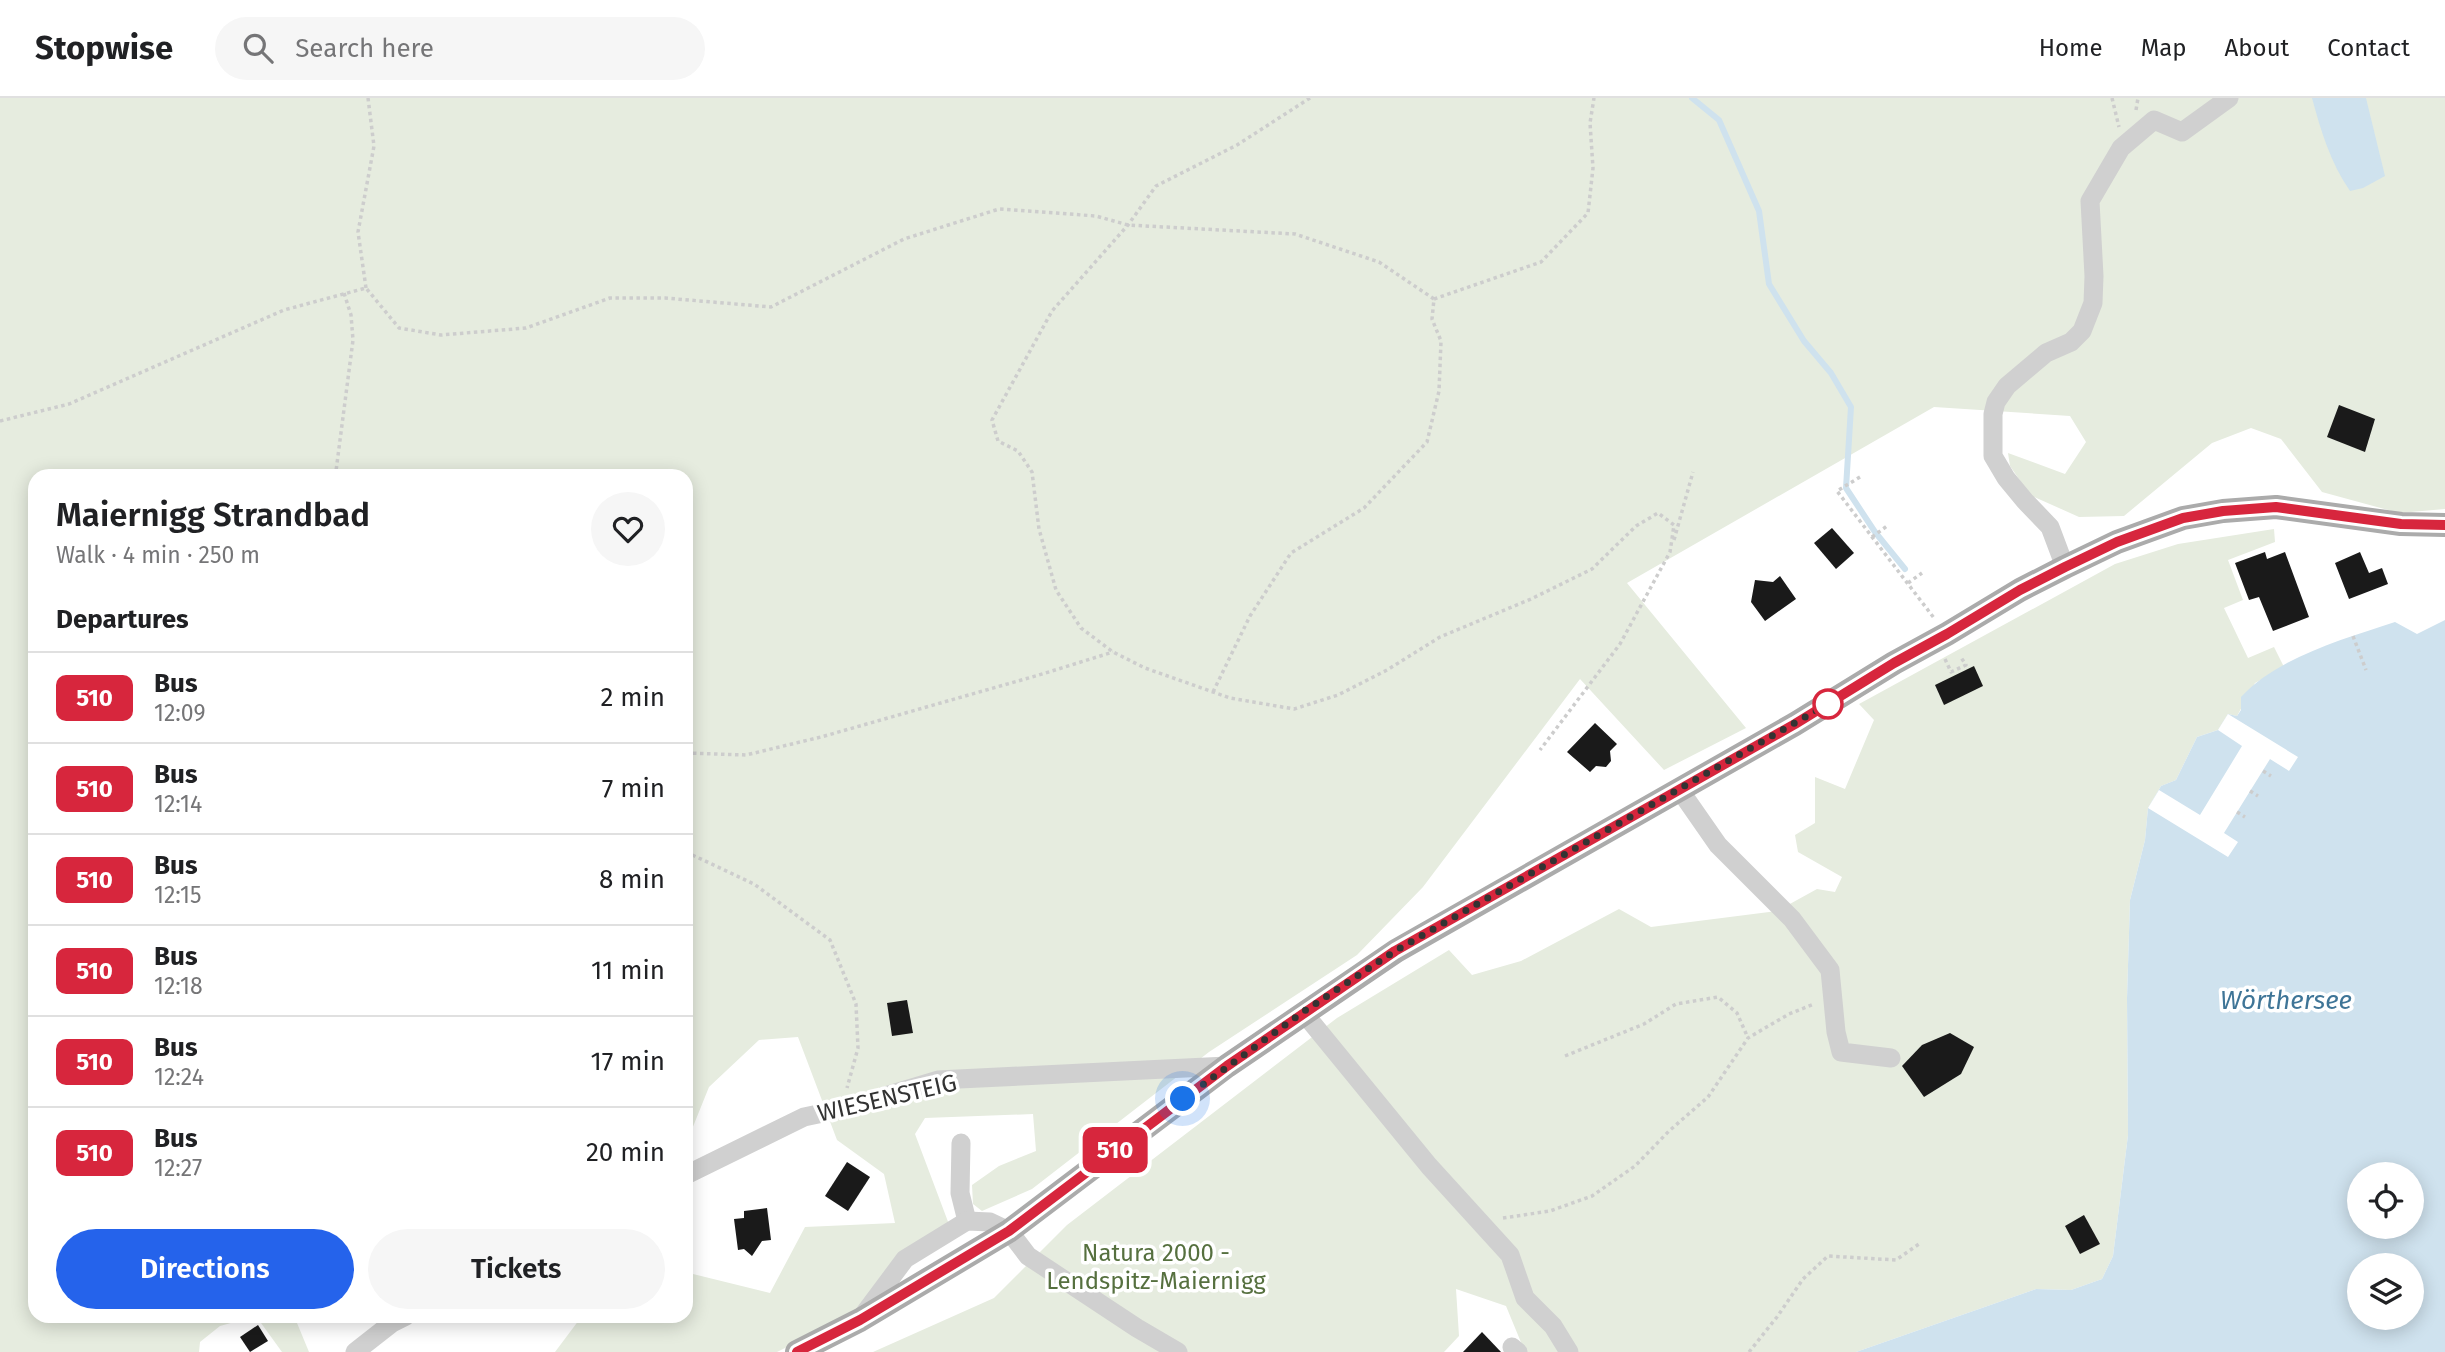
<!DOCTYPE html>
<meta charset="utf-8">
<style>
:root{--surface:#fff;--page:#f6f6f6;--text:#202124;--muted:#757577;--line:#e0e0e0;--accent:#2563eb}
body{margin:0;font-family:"Fira Sans",sans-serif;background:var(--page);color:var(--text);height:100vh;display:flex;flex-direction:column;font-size:26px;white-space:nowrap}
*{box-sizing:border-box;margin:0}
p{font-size:23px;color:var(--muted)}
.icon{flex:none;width:38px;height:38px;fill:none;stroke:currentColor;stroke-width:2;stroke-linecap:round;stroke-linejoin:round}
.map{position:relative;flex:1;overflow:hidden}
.drawer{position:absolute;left:28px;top:371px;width:665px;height:854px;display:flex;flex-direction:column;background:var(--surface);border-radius:21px;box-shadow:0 4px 18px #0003}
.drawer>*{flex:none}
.badge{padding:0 14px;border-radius:10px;font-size:24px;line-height:46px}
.fabs{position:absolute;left:2347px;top:1064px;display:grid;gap:14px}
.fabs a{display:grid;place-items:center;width:77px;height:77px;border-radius:50%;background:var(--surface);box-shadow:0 4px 18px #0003;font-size:35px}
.you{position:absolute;width:35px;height:35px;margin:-18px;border:5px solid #fff;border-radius:50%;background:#1a73e8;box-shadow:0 0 0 10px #1a73e833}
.map>.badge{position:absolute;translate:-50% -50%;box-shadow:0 0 0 4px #fff}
h2{padding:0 28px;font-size:26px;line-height:63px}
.round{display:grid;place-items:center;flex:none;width:74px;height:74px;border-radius:37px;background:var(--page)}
.head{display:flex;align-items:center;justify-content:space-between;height:119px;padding:0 28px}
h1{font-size:33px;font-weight:600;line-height:52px}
.cta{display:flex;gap:14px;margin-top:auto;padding:14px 28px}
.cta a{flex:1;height:80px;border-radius:42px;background:var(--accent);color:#fff;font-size:28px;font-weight:600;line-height:80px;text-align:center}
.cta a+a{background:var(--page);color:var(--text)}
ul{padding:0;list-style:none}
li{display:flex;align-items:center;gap:21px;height:91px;padding:0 28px;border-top:2px solid var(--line)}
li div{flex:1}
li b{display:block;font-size:26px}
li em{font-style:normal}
li .badge{min-width:77px;font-weight:700;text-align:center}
header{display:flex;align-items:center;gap:42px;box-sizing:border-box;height:98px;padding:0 35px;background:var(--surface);border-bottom:2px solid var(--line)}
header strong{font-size:33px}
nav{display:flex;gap:38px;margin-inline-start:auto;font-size:24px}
.search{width:490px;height:63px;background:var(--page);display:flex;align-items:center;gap:18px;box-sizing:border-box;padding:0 24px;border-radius:38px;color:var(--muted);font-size:26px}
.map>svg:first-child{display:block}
</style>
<header>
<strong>Stopwise</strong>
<div class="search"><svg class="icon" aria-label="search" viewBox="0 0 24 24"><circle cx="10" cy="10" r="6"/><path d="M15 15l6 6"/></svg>Search here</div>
<nav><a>Home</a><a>Map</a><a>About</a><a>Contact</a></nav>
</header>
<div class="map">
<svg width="2445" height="1254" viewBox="0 0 2445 1254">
<rect width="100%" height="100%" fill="#fff"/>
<g fill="#e6ecdf">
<path d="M0,0H2445V411L2399,415L2322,394L2281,341L2251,330L2212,345L2124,418L2079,419L2030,397L2010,368L2008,355L2065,376L2086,344L2070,318L1934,309L1627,485L1746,630L1664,672L1580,581L1423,789L1357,857L1209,954L1032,1091L982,1113L973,1106L972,1087L999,1068L1036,1053L1033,1016L925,1020L915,1036L950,1129L861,1212L777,1254H555L582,1218H686V1139L693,1176L770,1195L805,1129L895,1125L884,1076L837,1042L798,939L759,942L709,989L686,1046V378H35V1218H256L220,1228L200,1244L199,1254H0Z"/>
<path d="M2274,431L2275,444L2228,462L2243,502L2224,510L2248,560L2274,549L2284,569L2255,585L2237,618L2228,616L2218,632L2197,639L2176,682L2161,688L2148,710L2145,742L2130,802L2127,900L2128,1037L2113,1158L2102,1181L2071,1192L2036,1191L1856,1254H1525L1506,1208L1456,1191L1459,1238L1444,1254H873L994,1200L1067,1127L1337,920L1449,852L1472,877L1521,863L1619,811L1651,829L1777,813L1817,791L1835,794L1842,779L1798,754L1795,737L1815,725V679L1845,691L1874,622L1859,606L2115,466L2178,446Z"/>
<path d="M256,1218H303L297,1225L309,1254H282Z"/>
</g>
<g fill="#cfe2ee" fill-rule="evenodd">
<path d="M2312,0H2366L2385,78L2363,90L2350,93C2330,64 2321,33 2312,0Z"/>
<path d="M2445,522V1254H1856L2036,1191L2071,1192L2102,1181L2113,1158L2128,1037L2127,900L2130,802L2145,742L2148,710L2161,688L2176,682L2197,639L2218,632L2228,616L2237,618L2241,612V599C2278,559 2344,541 2395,524L2417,536ZM2359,1076H2412V1129H2359ZM2359,1167H2412V1220H2359Z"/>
</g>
<path fill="#fff" d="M2228,616L2298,659L2289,673L2270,661L2224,735L2238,744L2228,759L2148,710L2159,692L2200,717L2242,648L2218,632Z"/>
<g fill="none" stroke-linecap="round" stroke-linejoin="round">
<path stroke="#cfe2ee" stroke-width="6" d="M1692,0L1719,22L1759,113L1769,186L1804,243L1831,275L1851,309L1846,390L1875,434L1905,471"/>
</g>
<g fill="#1a1a1a">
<path d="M2339,307L2375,321L2365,354L2327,339Z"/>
<path d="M1832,430L1854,455L1836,471L1814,445Z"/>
<path d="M2265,454L2267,461L2285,454L2309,519L2273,533L2259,499L2249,502L2235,465Z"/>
<path d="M2360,454L2369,475L2382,470L2388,486L2349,501L2335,465Z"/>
<path d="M1780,478L1796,501L1765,523L1751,504L1755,482L1773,484Z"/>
<path d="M1974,568L1983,588L1944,607L1935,587Z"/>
<path d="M1595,625L1617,646L1610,653L1611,663L1606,669L1596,668L1590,674L1567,654Z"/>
<path d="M907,902L913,935L892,938L887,905Z"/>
<path d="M1950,935L1974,949L1961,976L1924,999L1902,968L1922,947Z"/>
<path d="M847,1064L870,1079L848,1113L825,1098Z"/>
<path d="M767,1110L771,1142L762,1143L752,1158L744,1151L738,1152L734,1121L744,1120V1113Z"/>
<path d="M2084,1117L2100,1146L2080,1156L2065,1128Z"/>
<path d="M258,1227L268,1243L250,1254L240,1239Z"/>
<path d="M1482,1234L1501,1254H1463Z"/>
</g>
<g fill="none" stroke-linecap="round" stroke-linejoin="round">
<g stroke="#cdcdcd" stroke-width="3.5" stroke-dasharray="3.5 3.5" stroke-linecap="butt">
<path d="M1310,0L1237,47L1156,88L1128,127L1052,213L992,322L998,343L1018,353L1032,374L1039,431L1056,492L1081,530L1113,554L1145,570L1230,600L1294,611L1338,597L1387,572L1440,539L1531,501L1592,471L1636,428L1658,415L1674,427L1670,454L1620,546L1540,652"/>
<path d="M2112,0L2119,29"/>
<path d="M2136,12L2138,0"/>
<path d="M366,190L358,134L374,48L368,0"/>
<path d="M0,323L69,306L284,212L366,190L399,230L441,237L526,230L610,200H665L771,209L904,141L999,111L1096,118L1128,127L1295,136L1379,164L1434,201"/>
<path d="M338,378L336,373L353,242L351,217L344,195"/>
<path d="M1860,379L1837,393L1934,520"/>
<path d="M1872,439L1887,428"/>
<path d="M1674,442L1693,374"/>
<path d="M1908,485L1922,475"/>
<path d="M2353,538L2366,572"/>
<path d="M1945,561L1951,574L1966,567L1960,558"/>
<path d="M1213,594L1250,518L1291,455L1364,410L1427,344L1439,293L1441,243L1432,221L1434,201L1541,164L1588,115L1593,70L1590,25L1594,0"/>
<path d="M686,655L746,657L821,639L1039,577L1113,554"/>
<path d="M2263,673L2271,678"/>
<path d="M2250,693L2258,698"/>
<path d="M2237,714L2245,719"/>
<path d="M686,754L754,786L830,842L856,906L858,950L847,990"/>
<path d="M1565,958L1644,926L1676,906L1718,899L1737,915L1748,940"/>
<path d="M1503,1120L1550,1113L1592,1098L1635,1068L1669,1033L1708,999L1748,940L1789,916L1814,906"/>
<path d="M1749,1254L1777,1219L1803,1181L1828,1158L1896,1162L1919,1146"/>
</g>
<g stroke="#d0d0d0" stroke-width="19">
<path d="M2065,469L2050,429L2025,403L2006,380L1993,358V316L1996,304L2007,288L2046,255L2071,244L2082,233L2093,205L2094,178L2090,103L2121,50L2154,22L2182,34L2229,0"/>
<path d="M1679,691L1718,747L1792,821L1830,872L1836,934L1841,954L1891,960"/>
<path d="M1303,914L1429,1068L1510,1157L1525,1200L1553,1228L1569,1254"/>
<path d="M961,1045L960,1095L967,1123"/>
<path d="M686,1077L804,1019L842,1011L938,982L1227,968"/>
<path d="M864,1216L905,1161L967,1123L990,1124L1009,1133L1028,1158L1137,1230L1178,1254"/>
<path d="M1512,1249L1518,1254"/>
<path d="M355,1254L392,1225L406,1218"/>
</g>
<path stroke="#ababab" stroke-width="24" d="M797,1254L860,1222L1009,1133L1227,968L1396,853L1795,626L1894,565L1947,536L2020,492L2065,469L2117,444L2183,420L2223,413L2276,409L2401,426L2445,427"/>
</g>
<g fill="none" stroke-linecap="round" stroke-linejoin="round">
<g stroke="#fff" stroke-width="16">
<path id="line" d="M797,1254L860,1222L1009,1133L1227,968L1395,853L1795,626L1894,565L1947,536L2020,492L2065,469L2117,444L2183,420L2223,413L2276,409L2401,426L2445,427"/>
</g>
<use href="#line" stroke="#d7263d" stroke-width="10"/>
<path stroke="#333" stroke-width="7" stroke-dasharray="0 12.6" d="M1183,1001L1303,914L1395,853L1828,606"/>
</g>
<circle fill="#fff" stroke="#d7263d" stroke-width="3.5" cx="1828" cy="606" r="14"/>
<g text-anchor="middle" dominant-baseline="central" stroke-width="7" stroke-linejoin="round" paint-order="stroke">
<g font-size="24" fill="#333" stroke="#fff">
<text transform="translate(887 1000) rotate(-13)">WIESENSTEIG</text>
</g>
<g font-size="24" fill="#56703f" stroke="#fff">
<text x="1156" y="1155">Natura 2000 -<tspan x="1156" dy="28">Lendspitz-Maiernigg</tspan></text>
</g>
<g font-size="26" font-style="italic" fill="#3f7597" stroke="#fff">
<text x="2286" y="902">Wörthersee</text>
</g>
</g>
</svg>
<div class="fabs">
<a><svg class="icon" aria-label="locate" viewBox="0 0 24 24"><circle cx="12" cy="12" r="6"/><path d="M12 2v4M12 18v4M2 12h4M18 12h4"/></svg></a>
<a><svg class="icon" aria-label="layers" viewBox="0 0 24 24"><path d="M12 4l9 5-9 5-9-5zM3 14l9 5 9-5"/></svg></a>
</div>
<div class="you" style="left:1183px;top:1001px"></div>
<b class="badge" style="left:1115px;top:1052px;background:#d7263d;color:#fff">510</b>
<section class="drawer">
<div class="head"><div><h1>Maiernigg Strandbad</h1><p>Walk · 4 min · 250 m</p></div><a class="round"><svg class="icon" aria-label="heart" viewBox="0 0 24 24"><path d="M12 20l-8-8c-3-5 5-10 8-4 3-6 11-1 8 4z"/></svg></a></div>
<h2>Departures</h2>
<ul>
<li><span class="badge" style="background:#d7263d;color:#fff">510</span><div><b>Bus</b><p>12:09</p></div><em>2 min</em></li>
<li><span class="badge" style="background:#d7263d;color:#fff">510</span><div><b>Bus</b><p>12:14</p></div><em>7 min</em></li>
<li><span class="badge" style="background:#d7263d;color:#fff">510</span><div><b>Bus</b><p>12:15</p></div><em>8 min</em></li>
<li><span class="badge" style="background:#d7263d;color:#fff">510</span><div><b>Bus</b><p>12:18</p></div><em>11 min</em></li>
<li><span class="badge" style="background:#d7263d;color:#fff">510</span><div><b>Bus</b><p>12:24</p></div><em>17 min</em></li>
<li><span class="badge" style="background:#d7263d;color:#fff">510</span><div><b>Bus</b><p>12:27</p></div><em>20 min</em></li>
</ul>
<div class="cta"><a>Directions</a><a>Tickets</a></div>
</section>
</div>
